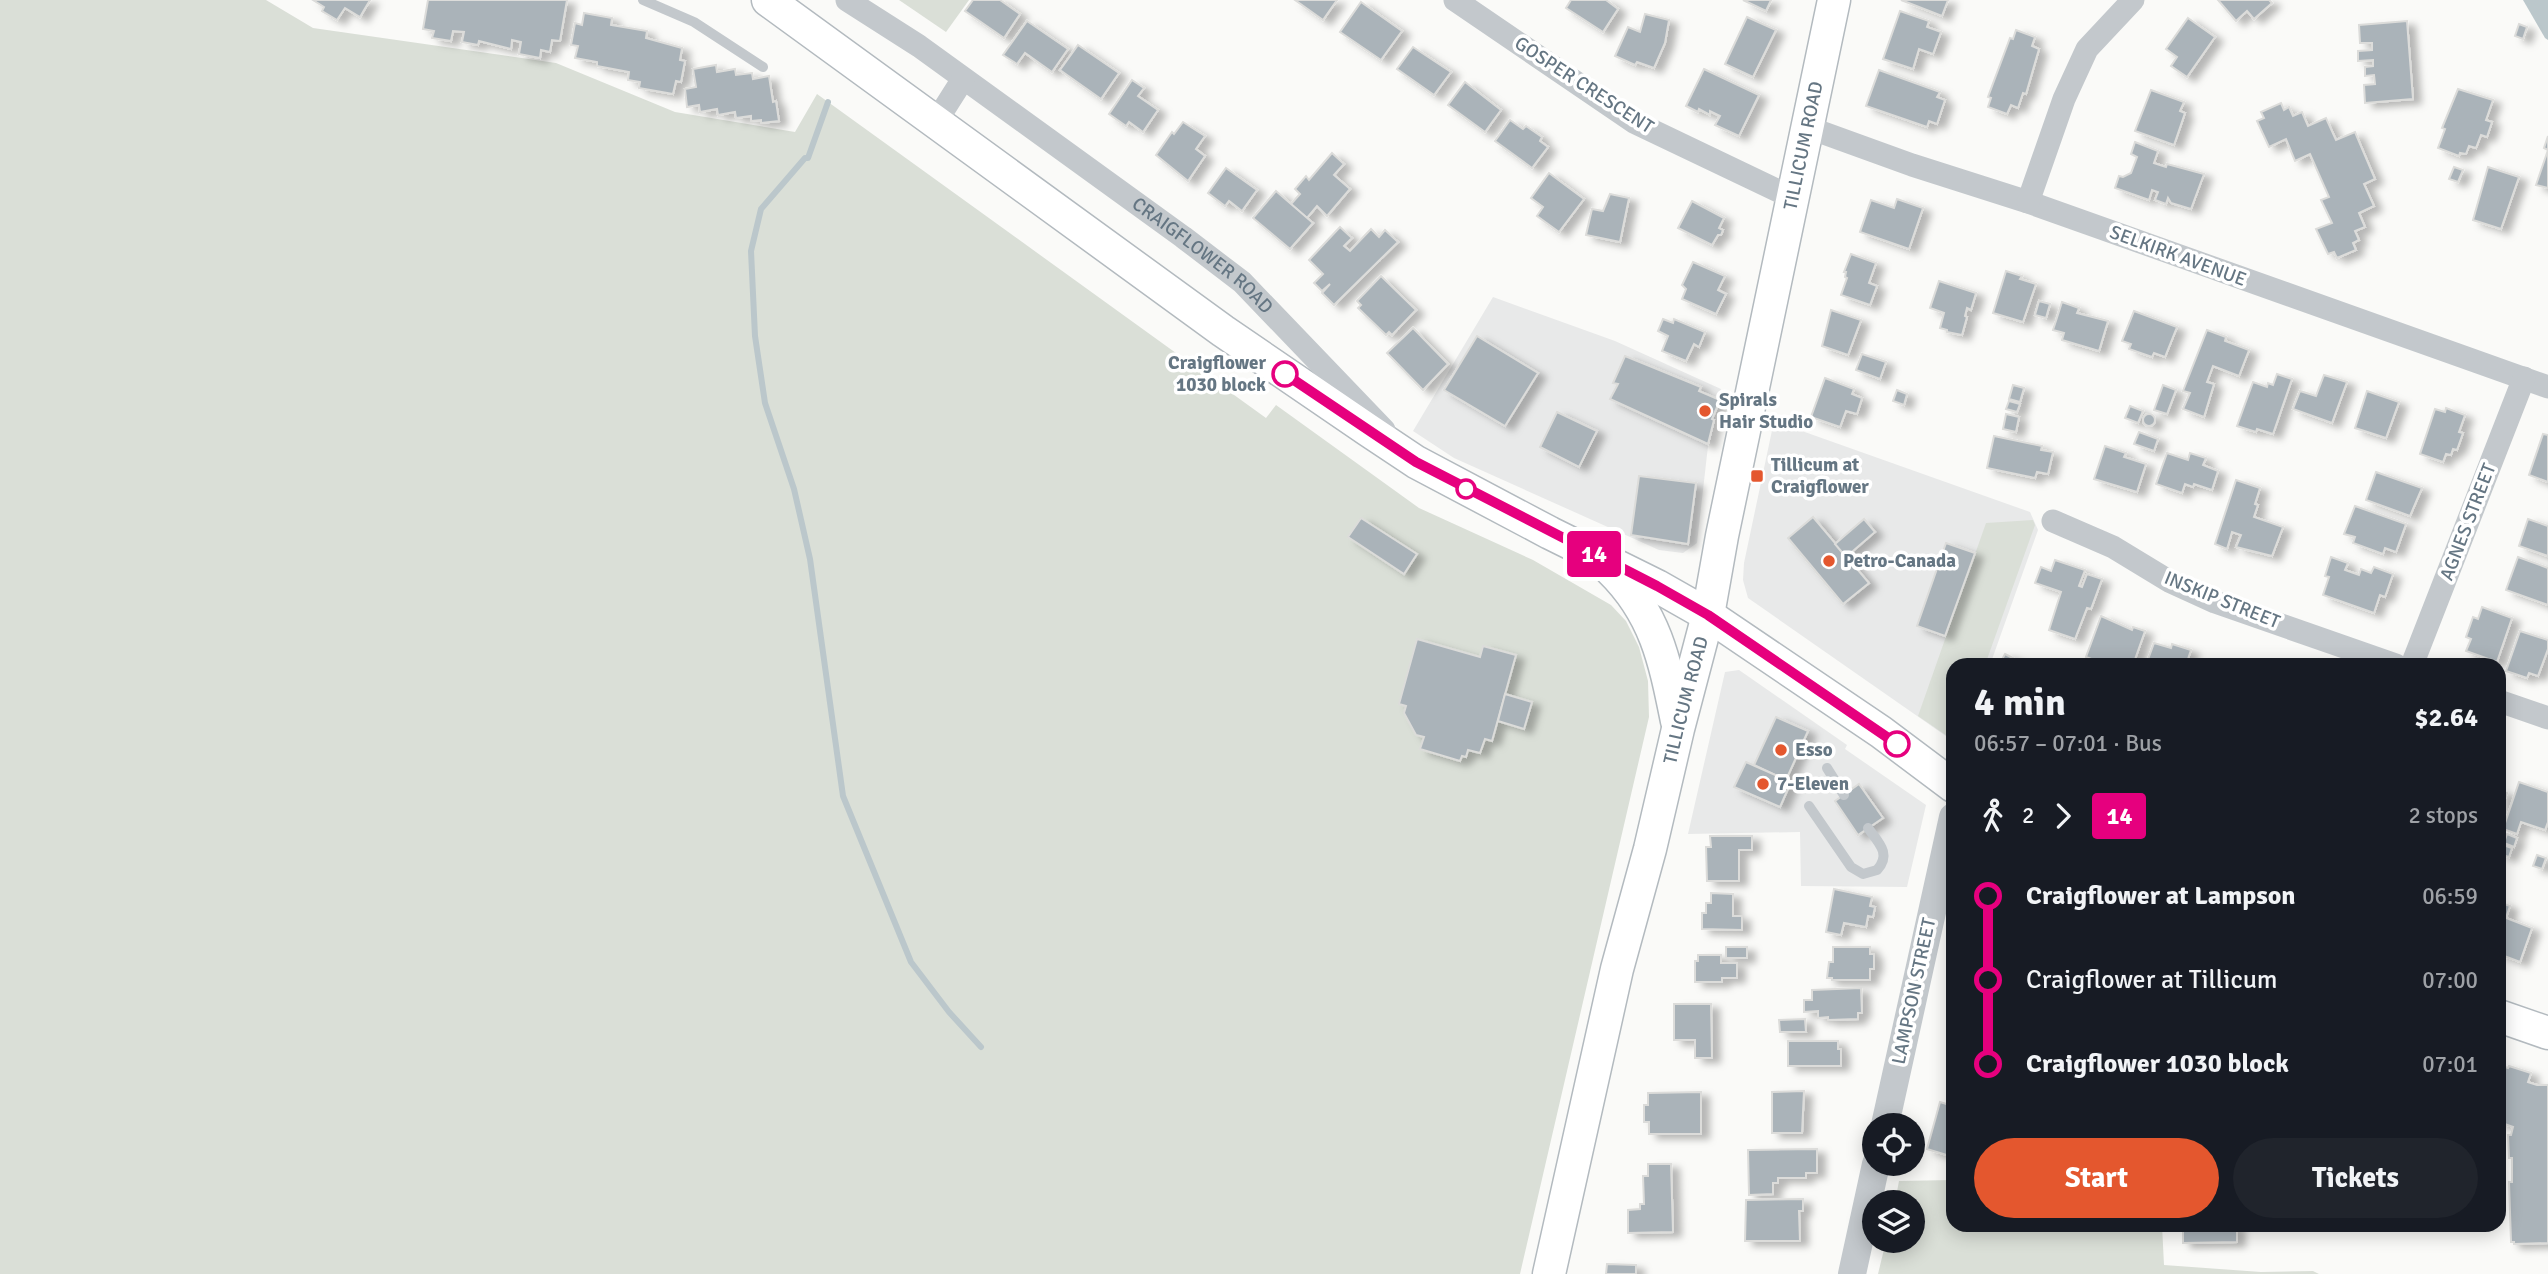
<!DOCTYPE html>
<meta charset="utf-8">
<style>
:root{--surface:#171b24;--page:#20242c;--text:#f1f3f6;--muted:#9ea1a6;--accent:#e4572e}
body{margin:0;font-family:Signika,sans-serif;background:var(--page);color:var(--text);height:100vh;display:flex;flex-direction:column;font-size:26px;white-space:nowrap}
*{box-sizing:border-box;margin:0}
p{font-size:23px;color:var(--muted)}
.icon{flex:none;width:38px;height:38px;fill:none;stroke:currentColor;stroke-width:2;stroke-linecap:round;stroke-linejoin:round}
.map{position:relative;flex:1;overflow:hidden}
.drawer{position:absolute;left:1946px;top:658px;width:560px;height:574px;display:flex;flex-direction:column;background:var(--surface);border-radius:21px;box-shadow:0 4px 18px #0003}
.drawer>*{flex:none}
.badge{padding:0 14px;border-radius:5px;font-size:24px;line-height:46px}
.buttons{position:absolute;left:1862px;top:1113px;display:grid;gap:14px}
.buttons a{display:grid;place-items:center;width:63px;height:63px;border-radius:50%;background:var(--surface);box-shadow:0 4px 18px #0003;font-size:35px}
.map>.badge{position:absolute;translate:-50% -50%;box-shadow:0 0 0 4px #fff}
.legs{display:flex;align-items:center;gap:10px;height:77px;padding:0 28px;font-size:23px}
.legs p{margin-inline-start:auto}
.headline{display:flex;align-items:center;justify-content:space-between;height:119px;padding:0 28px}
h1{font-size:38px;font-weight:700;line-height:52px}
.primary-button{display:flex;gap:14px;margin-top:auto;padding:14px 28px}
.primary-button a{flex:1;height:80px;border-radius:42px;background:var(--accent);color:#fff;font-size:28px;font-weight:700;line-height:80px;text-align:center}
.primary-button a+a{background:var(--page);color:var(--text)}
ul{padding:0 28px;list-style:none}
li{display:flex;align-items:center;gap:24px;height:84px;font-size:26px}
li i{display:grid;place-items:center;width:10px;height:100%;margin:0 9px;background:currentColor}
li i::after{content:'';width:18px;height:18px;margin:-9px;border:5px solid;border-radius:50%;background:var(--surface)}
li p{margin-inline-start:auto}
li:first-child i{background:linear-gradient(#0000 50%,currentColor 0)}
li:last-child i{background:linear-gradient(currentColor 50%,#0000 0)}
.map>svg:first-child{display:block}
</style>
<div class="map">
<svg width="2548" height="1274" viewBox="0 0 2548 1274">
<defs>
<filter id="shadow"><feDropShadow dx="8" dy="4.5" stdDeviation="3.5" flood-color="#0004"/></filter>
</defs>
<rect width="100%" height="100%" fill="#fafaf8"/>
<g fill="#e8e9e9">
<path d="M1493,297L1615,341L1721,389L1708,446L1697,543L1683,553L1659,550L1454,458L1413,431Z"/>
<path d="M1774,421L2030,512L2038,530L1990,665H1953V741L1748,598L1743,580L1744,563Z"/>
<path d="M1739,670L1847,745L1845,749L1926,805L1907,887L1801,886L1800,832L1688,834L1725,672Z"/>
</g>
<g fill="#dadfd7">
<path d="M0,0H266L313,28L556,63L675,112L795,132L817,94L1266,418L1276,405L1419,508L1533,560L1611,605L1626,621L1639,647L1648,681L1649,717L1520,1274H0Z"/>
<path d="M899,0H969L946,32Z"/>
<path d="M2033,520L2035,525L1985,665H1953V740L1918,716L1986,523Z"/>
<path d="M1953,1180V1225H2162L2164,1265L2261,1272L2313,1271L2319,1274H1878L1886,1241H1913V1202H1895L1899,1181Z"/>
</g>
<path fill="#bbc7cb" d="M2523,0H2548V40L2545,38Z"/>
<g fill="none" stroke-linecap="round" stroke-linejoin="round">
<path stroke="#bbc7cb" stroke-width="6" d="M828,102L808,158H805L761,209L751,251L755,336L765,403L794,489L810,559L843,796L911,962L949,1012L981,1047"/>
</g>
<g fill="#aab3b9" stroke="#dcdcda" stroke-width="2" filter="url(#shadow)">
<path d="M313,0H370L360,17L345,8L337,20L322,11L324,7Z"/>
<path d="M428,0H567L560,41L552,40L550,52L541,50L540,58L519,54L521,42L512,40L511,49L479,41L478,45L462,42L464,32L453,31L451,41L432,38L434,31L423,29Z"/>
<path d="M973,0H1000L1020,14L1004,38L965,11Z"/>
<path d="M1295,0H1337L1323,20Z"/>
<path d="M1571,0H1606L1618,9L1603,32L1566,8Z"/>
<path d="M1743,0H1771L1766,11Z"/>
<path d="M1901,0H1948L1942,16Z"/>
<path d="M2218,0H2269L2272,3L2254,19L2247,11L2236,21Z"/>
<path d="M1361,2L1402,31L1381,60L1340,32Z"/>
<path d="M1900,11L1929,21L1927,27L1941,32L1933,54L1919,49L1913,69L1883,59Z"/>
<path d="M584,13L612,18L611,25L647,31L646,38L682,48L680,60L685,61L681,82L676,81L673,94L639,88L640,82L628,80L629,72L597,66V62L575,58L578,46L571,45L575,23L582,25Z"/>
<path d="M1645,14L1669,20L1665,43L1654,68L1637,62L1635,65L1615,56L1628,27L1640,32Z"/>
<path d="M1747,17L1776,30L1753,77L1725,64Z"/>
<path d="M2188,18L2215,37L2187,77L2171,66L2177,57L2166,49Z"/>
<path d="M1027,21L1068,49L1052,72L1025,53L1017,64L1003,55Z"/>
<path d="M2407,21L2413,99L2365,103L2364,85L2375,84L2374,75L2365,76V67L2373,66V60L2358,61V51L2372,50V43H2360L2359,25Z"/>
<path d="M2519,24L2527,27L2523,39L2515,36Z"/>
<path d="M2016,30L2035,37L2032,46L2039,49L2026,94L2023,93L2018,108L2011,105L2007,114L1988,107L1991,98L1988,97L2010,38L2013,39Z"/>
<path d="M1078,45L1119,73L1101,99L1060,70Z"/>
<path d="M1413,47L1451,72L1434,95L1397,69Z"/>
<path d="M716,65L717,72L735,69L736,75L752,73L753,79L769,76L773,102L776,101L779,121L761,123V120L751,121V116L736,118L735,112L718,115L717,109L700,112L699,105L687,107L685,89L696,87L693,69Z"/>
<path d="M1704,69L1759,95L1739,136L1715,125L1720,116L1710,111V115L1699,109L1698,112L1686,106Z"/>
<path d="M1879,70L1940,92L1937,97L1945,100L1937,124L1929,121L1927,127L1866,106Z"/>
<path d="M1132,80L1144,88L1138,96L1158,110L1143,132L1129,122L1126,126L1109,114Z"/>
<path d="M1465,82L1501,110L1485,132L1448,105Z"/>
<path d="M2458,89L2493,100L2486,120L2492,122L2487,137L2481,135L2476,148L2469,146L2466,154L2460,153L2459,156L2438,148L2445,129L2442,128Z"/>
<path d="M2151,90L2184,102L2180,111L2185,113L2174,145L2135,131Z"/>
<path d="M2281,103L2284,110L2289,107L2293,116L2302,112L2308,126L2326,118L2336,140L2355,132L2375,179L2364,184L2374,206L2359,213L2365,227L2355,231L2359,240L2353,243L2356,250L2337,258L2334,252L2328,254L2316,229L2332,223L2321,200L2329,197L2310,154L2295,161L2286,139L2269,147L2257,121L2264,118L2261,112Z"/>
<path d="M1510,120L1523,129L1526,126L1542,137L1540,141L1548,147L1532,168L1495,141Z"/>
<path d="M1183,122L1205,136L1196,149L1205,156L1188,181L1156,155L1172,132L1174,134Z"/>
<path d="M2548,136V188L2536,185L2548,150L2544,148Z"/>
<path d="M2135,142L2158,151L2154,163L2166,167L2167,164L2204,174L2191,209L2171,203L2168,198L2166,204L2155,200L2158,192L2152,190L2149,200L2115,188L2119,176L2123,177L2131,173L2137,157L2131,154Z"/>
<path d="M1332,153L1344,164L1334,175L1350,189L1327,216L1317,206L1307,218L1291,204L1300,194L1295,189L1306,176L1309,180Z"/>
<path d="M2454,167L2463,170L2458,182L2449,179Z"/>
<path d="M2488,167L2519,177L2501,229L2473,220Z"/>
<path d="M1226,168L1257,190L1242,211L1229,201L1225,206L1208,193Z"/>
<path d="M1549,173L1584,199L1559,232L1537,216L1543,207L1531,198Z"/>
<path d="M1276,191L1313,223L1290,249L1253,218Z"/>
<path d="M1610,194L1629,198L1620,242L1586,235L1592,209L1603,211Z"/>
<path d="M1897,199L1923,208L1909,249L1860,232L1871,200L1894,208Z"/>
<path d="M1692,201L1724,218L1719,228L1723,230L1721,235H1718L1712,245L1678,228Z"/>
<path d="M1340,227L1352,238L1344,246L1350,251L1371,229L1379,237L1385,230L1398,242L1334,305L1322,293L1330,284L1322,291L1314,283L1323,274L1309,260Z"/>
<path d="M1851,254L1876,263L1869,283L1877,286L1870,305L1841,295L1847,278L1845,277L1846,272H1844Z"/>
<path d="M1693,262L1725,276L1718,290L1726,294L1716,314L1682,299L1686,289L1682,285Z"/>
<path d="M2006,271L2022,276L2020,279L2036,284L2023,322L1993,313Z"/>
<path d="M1381,276L1416,310L1392,335L1389,332L1386,335L1358,308L1361,305L1357,301Z"/>
<path d="M1939,281L1976,293L1971,310L1967,308L1965,316L1967,317L1962,335L1947,332V330L1940,328L1944,313L1930,308Z"/>
<path d="M2039,301L2050,304L2046,318L2035,315Z"/>
<path d="M2062,302L2079,308L2077,313L2108,321L2099,351L2062,340L2064,333L2053,330Z"/>
<path d="M1831,310L1861,320L1848,355L1822,346Z"/>
<path d="M2134,311L2177,327L2165,357L2154,353L2152,357L2129,349L2131,344L2122,341Z"/>
<path d="M1663,319L1673,323L1674,319L1705,332L1699,347L1694,344L1686,361L1662,351L1668,336L1658,331Z"/>
<path d="M1413,328L1448,364L1423,390L1387,353Z"/>
<path d="M2207,330L2226,337L2225,341L2249,350L2239,376L2213,366L2207,382L2214,384L2204,417L2183,409L2190,393L2183,391Z"/>
<path d="M1477,336L1538,373L1505,426L1444,390Z"/>
<path d="M1862,354L1886,362L1880,379L1856,370Z"/>
<path d="M1625,356L1701,387L1699,391L1720,400L1712,419L1714,420L1708,444L1610,399L1618,384L1613,383Z"/>
<path d="M2277,374L2292,379L2273,434L2257,429L2256,432L2237,426L2253,382L2267,387L2268,383L2273,385Z"/>
<path d="M2324,375L2347,382L2332,423L2293,409L2300,391L2316,396Z"/>
<path d="M1825,378L1854,389L1852,394L1862,398L1857,414L1846,411L1840,427L1811,417Z"/>
<path d="M2013,385L2024,388L2020,402L2009,399Z"/>
<path d="M2163,385L2176,390L2167,414L2154,410Z"/>
<path d="M1897,390L1907,394L1904,405L1893,401Z"/>
<path d="M2367,391L2399,402L2386,438L2355,428Z"/>
<path d="M2009,401L2020,404L2017,412L2006,409Z"/>
<path d="M2130,406L2143,411L2138,423L2125,418Z"/>
<path d="M2446,408L2465,415L2459,432L2463,433L2457,450L2453,449L2451,455L2446,454L2443,462L2420,454L2435,409L2445,412Z"/>
<path d="M1557,412L1597,431L1579,467L1540,447Z"/>
<circle cx="2149" cy="420" r="6"/>
<path d="M2006,414L2019,417L2016,432L2003,429Z"/>
<path d="M2139,432L2158,439L2154,451L2134,444Z"/>
<path d="M2543,434L2548,435V482L2529,475Z"/>
<path d="M1994,436L2042,446L2041,450L2053,452L2048,474L2037,472L2035,478L1987,468Z"/>
<path d="M2105,446L2126,453L2124,457L2146,464L2137,492L2094,479Z"/>
<path d="M2167,453L2188,460L2190,453L2206,458L2203,465L2218,471L2212,490L2194,484L2193,487L2185,484L2182,493L2156,484Z"/>
<path d="M2376,472L2422,488L2410,516L2366,500Z"/>
<path d="M1639,476L1696,483L1688,544L1631,535Z"/>
<path d="M2236,480L2260,488L2255,504L2258,505L2254,517L2283,527L2272,556L2236,547L2241,535L2232,532L2227,549L2215,544Z"/>
<path d="M2355,506L2406,524L2396,552L2385,548L2383,554L2353,543L2355,537L2344,534Z"/>
<path d="M1813,517L1869,583L1843,604L1788,538Z"/>
<path d="M1361,518L1417,554L1404,574L1348,537Z"/>
<path d="M1864,519L1875,532L1846,557L1835,544Z"/>
<path d="M2528,519L2548,526V556L2519,546Z"/>
<path d="M1946,543L1975,553L1945,636L1917,626Z"/>
<path d="M2331,557L2348,563L2345,570L2359,575L2361,569L2371,573L2374,567L2393,574L2385,597L2380,595L2374,613L2323,595L2329,577L2325,576Z"/>
<path d="M2518,557L2548,568V605L2506,590Z"/>
<path d="M2055,560L2085,570L2079,586L2082,587L2087,574L2102,579L2091,609L2087,608L2075,639L2049,630L2061,592L2035,583L2041,567L2051,571Z"/>
<path d="M2482,607L2512,618L2497,662L2466,651L2471,639L2466,637L2473,617L2478,619Z"/>
<path d="M2101,616L2132,630L2133,627L2145,631L2133,665H2095L2097,661L2086,657Z"/>
<path d="M2520,631L2548,640V649L2538,676L2529,673L2527,678L2506,671Z"/>
<path d="M1417,639L1480,657L1483,646L1516,655L1492,741L1485,739L1480,753L1468,750L1466,757L1462,756L1460,761L1420,749L1424,737L1416,735L1404,713L1406,706L1399,704Z"/>
<path d="M2154,643L2171,648L2172,644L2191,650L2186,665H2146Z"/>
<path d="M2005,654L2026,665H1999Z"/>
<path d="M1505,694L1532,702L1524,729L1498,721Z"/>
<path d="M1776,717L1808,731L1786,780L1754,765Z"/>
<path d="M1746,762L1791,782L1780,807L1734,787Z"/>
<path d="M2519,782L2548,792V822L2545,830L2521,822L2517,834L2503,829Z"/>
<path d="M1859,784L1883,818L1858,835L1835,801Z"/>
<path d="M2499,790L2507,793L2499,816Z"/>
<path d="M2507,834L2517,838L2514,847L2504,843Z"/>
<path d="M1710,836H1752V850H1739V881H1707L1706,847H1711Z"/>
<path d="M2500,844L2512,848L2509,857L2499,854Z"/>
<path d="M2537,855L2546,858L2542,869L2533,866Z"/>
<path d="M1834,889L1872,897L1870,906L1875,907L1873,917L1868,916L1866,927L1844,923L1841,935L1826,932Z"/>
<path d="M1711,893L1733,894V916H1742V930L1702,929V913H1706V903H1711Z"/>
<path d="M2499,902L2510,906L2506,918L2532,928L2520,962L2499,954Z"/>
<rect x="1726" y="947" width="21" height="11"/>
<path d="M1833,947H1870V954H1874V969H1870V980H1832V978H1827L1829,962H1833Z"/>
<path d="M1698,955H1721V963H1737V978H1722V982H1695V961H1698Z"/>
<path d="M1861,988L1862,1013H1858V1019L1828,1020V1017L1818,1018V1011L1804,1012V1000H1812V990Z"/>
<path d="M1674,1004H1711L1712,1058H1695V1040H1674Z"/>
<path d="M1805,1019L1806,1032H1780L1779,1020Z"/>
<path d="M1788,1041H1838V1049H1841V1066H1788Z"/>
<path d="M2499,1065L2508,1068L2509,1066L2531,1073L2528,1082L2537,1085H2548V1243L2514,1244V1242H2511L2509,1182H2512V1158H2509L2508,1135H2511L2513,1127L2499,1122Z"/>
<path d="M1804,1091L1802,1133H1772V1092Z"/>
<path d="M1701,1092V1134H1649V1122H1644V1105H1648V1093Z"/>
<path d="M1940,1102L1953,1106V1157L1927,1149Z"/>
<path d="M1817,1149V1173H1806V1178H1778V1183H1773V1194L1749,1195L1748,1150Z"/>
<path d="M1648,1164H1671L1673,1232L1628,1233V1210L1640,1209V1204H1644L1643,1176H1648Z"/>
<path d="M1803,1199V1211H1799L1800,1241H1745L1746,1200Z"/>
<path d="M2183,1225H2237V1242L2183,1243Z"/>
<path d="M1607,1264L1636,1265V1274H1606Z"/>
</g>
<g fill="none" stroke-linecap="round" stroke-linejoin="round">
<g stroke="#b3babf" stroke-width="35">
<g id="secondary">
<path d="M768,0L1223,331L1368,430L1416,462L1550,533L1657,586L1708,615L1881,732L1953,786"/>
<path d="M1611,570C1656,614 1665,662 1677,721"/>
<path d="M2499,1016L2548,1033"/>
<path id="s2" d="M1549,1274L1617,969L1650,849L1678,729L1708,615L1722,536L1834,0"/>
</g>
</g>
<g stroke="#c3c8cc" stroke-width="10">
<path d="M643,0L694,22L763,67"/>
<path d="M1827,768L1844,795"/>
<path d="M1809,806L1851,867L1863,874L1877,870C1892,854 1878,842 1868,828"/>
</g>
<g stroke="#c3c8cc" stroke-width="23">
<path id="s1" d="M847,0L919,46L1183,237L1242,282L1384,430"/>
<path d="M1455,0L1634,122L1793,198"/>
<path d="M937,120L963,79"/>
<path d="M1807,127L1912,165L2028,202L2548,387"/>
<path d="M2028,202L2064,99L2087,49L2133,0"/>
<path d="M2053,521L2113,547L2169,581L2215,602L2396,665"/>
<path d="M2412,665L2524,378"/>
<path d="M2499,701L2548,718"/>
</g>
<g stroke="#c3c8cc" stroke-width="28">
<path d="M1885,1125L1953,817"/>
<path d="M1852,1274L1876,1164"/>
</g>
<use href="#secondary" stroke="#fff" stroke-width="32"/>
</g>
<g fill="none" stroke-linecap="round" stroke-linejoin="round">
<g stroke="#fff" stroke-width="16">
<path id="line-1" d="M1285,374L1416,462L1657,586L1708,615L1897,744"/>
</g>
<use href="#line-1" stroke="#e6007e" stroke-width="10"/>
</g>
<g fill="#fff" stroke="#e6007e" stroke-width="3.5">
<circle cx="1285" cy="374" r="12"/>
<circle cx="1466" cy="489" r="9"/>
<circle cx="1897" cy="744" r="12"/>
</g>
<g fill="#e4572e" stroke="#fff" stroke-width="2.5">
<circle cx="1705" cy="411" r="7"/>
<rect x="1750" y="469" width="14" height="14" rx="3.5"/>
<circle cx="1829" cy="561" r="7"/>
<circle cx="1781" cy="750" r="7"/>
<circle cx="1763" cy="784" r="7"/>
</g>
<g text-anchor="middle" dominant-baseline="central" stroke-width="7" stroke-linejoin="round" paint-order="stroke">
<g font-size="19" fill="#657683" stroke="#fff">
<text transform="translate(1584 85) rotate(33)">GOSPER CRESCENT</text>
<text stroke="none"><textPath href="#s2" startOffset="1157">TILLICUM ROAD</textPath></text>
<text transform="translate(2178 256) rotate(20)">SELKIRK AVENUE</text>
<text stroke="none"><textPath href="#s1" startOffset="438">CRAIGFLOWER ROAD</textPath></text>
<text transform="translate(2468 522) rotate(-69)">AGNES STREET</text>
<text transform="translate(2222 600) rotate(22)">INSKIP STREET</text>
<text stroke="none"><textPath href="#s2" startOffset="590">TILLICUM ROAD</textPath></text>
<text transform="translate(1914 991) rotate(-78)">LAMPSON STREET</text>
</g>
<g font-size="19" font-weight="bold" fill="#657683" stroke="#fff" text-anchor="end">
<text x="1266" y="363">Craigflower<tspan x="1266" dy="22">1030 block</tspan></text>
</g>
<g font-size="19" font-weight="bold" fill="#657683" stroke="#fff" text-anchor="start">
<text x="1719" y="400">Spirals<tspan x="1719" dy="22">Hair Studio</tspan></text>
<text x="1771" y="465">Tillicum at<tspan x="1771" dy="22">Craigflower</tspan></text>
<text x="1843" y="561">Petro-Canada</text>
<text x="1795" y="750">Esso</text>
<text x="1777" y="784">7-Eleven</text>
</g>
</g>
</svg>
<div class="buttons">
<a><svg class="icon" aria-label="locate" viewBox="0 0 24 24"><circle cx="12" cy="12" r="6"/><path d="M12 2v4M12 18v4M2 12h4M18 12h4"/></svg></a>
<a><svg class="icon" aria-label="layers" viewBox="0 0 24 24"><path d="M12 4l9 5-9 5-9-5zM3 14l9 5 9-5"/></svg></a>
</div>
<b class="badge" style="left:1594px;top:554px;background:#e6007e;color:#fff">14</b>
<section class="drawer">
<div class="headline"><div><h1>4 min</h1><p>06:57 – 07:01 · Bus</p></div><b>$2.64</b></div>
<div class="legs"><svg class="icon" aria-label="walk" viewBox="0 0 24 24"><circle cx="13" cy="4" r="2"/><path d="M13 8l-2 6 4 7M11 14l-3 7M7 12l3-4h3l4 4"/></svg>2<svg class="icon" aria-label="forward" viewBox="0 0 24 24"><path d="M9 5l7 7-7 7"/></svg><b class="badge" style="background:#e6007e;color:#fff">14</b><p>2 stops</p></div>
<ul>
<li><i style="color:#e6007e"></i><b>Craigflower at Lampson</b><p>06:59</p></li>
<li><i style="color:#e6007e"></i><span>Craigflower at Tillicum</span><p>07:00</p></li>
<li><i style="color:#e6007e"></i><b>Craigflower 1030 block</b><p>07:01</p></li>
</ul>
<div class="primary-button"><a>Start</a><a>Tickets</a></div>
</section>
</div>
